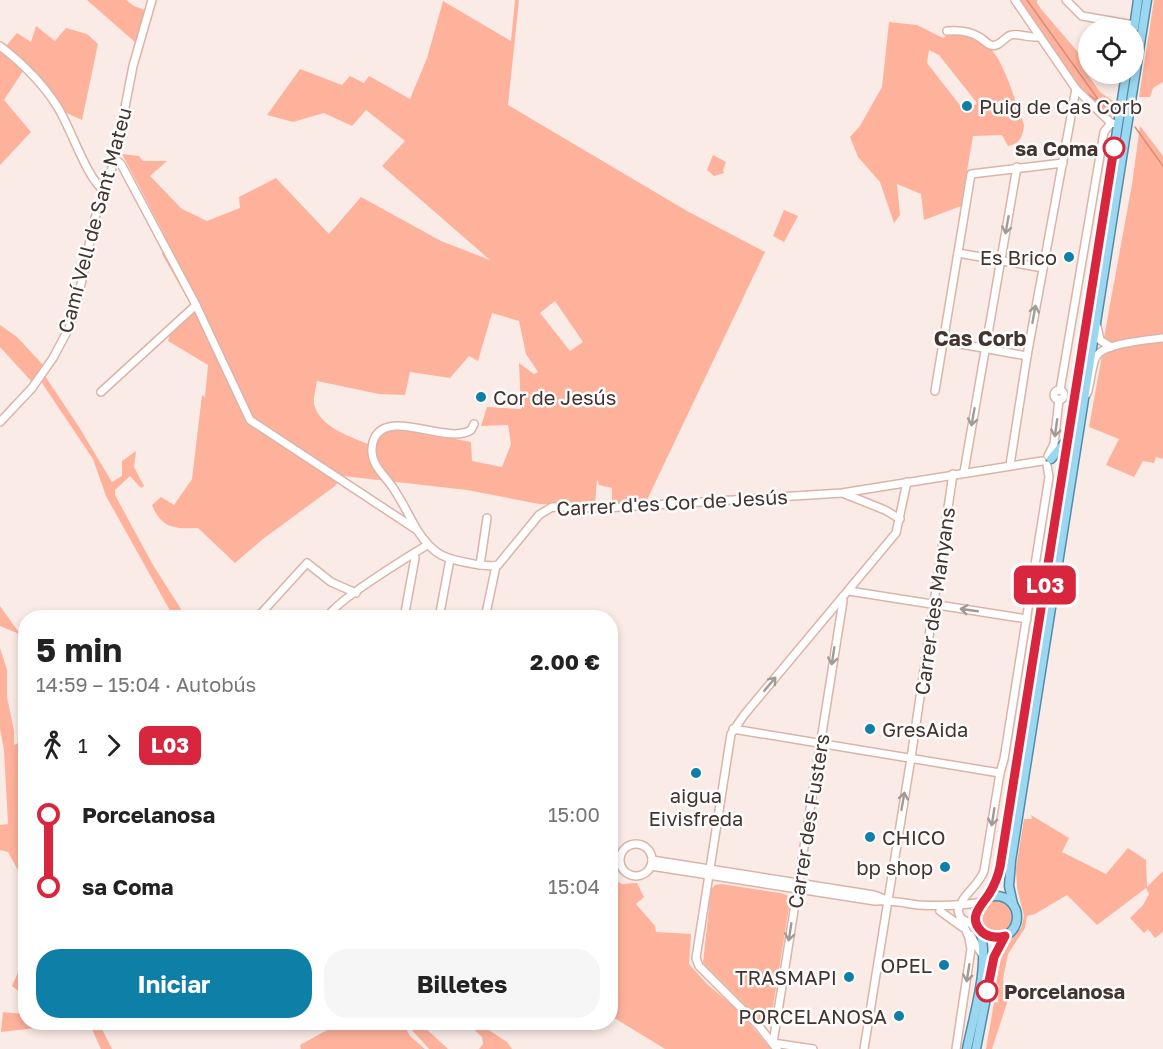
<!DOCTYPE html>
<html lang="es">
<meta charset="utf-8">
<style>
:root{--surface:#fff;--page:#f6f6f6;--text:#222;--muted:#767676;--accent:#0e7fa7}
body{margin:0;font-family:"Golos Text",sans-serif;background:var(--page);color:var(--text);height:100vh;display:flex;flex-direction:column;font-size:22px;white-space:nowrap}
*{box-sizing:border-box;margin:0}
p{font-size:20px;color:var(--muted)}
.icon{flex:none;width:33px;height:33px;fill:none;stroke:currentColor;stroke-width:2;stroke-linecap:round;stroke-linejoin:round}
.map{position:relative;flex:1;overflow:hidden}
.drawer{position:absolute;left:18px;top:610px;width:600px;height:420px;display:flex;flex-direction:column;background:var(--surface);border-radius:24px;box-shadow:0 3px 9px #0003}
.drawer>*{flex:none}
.badge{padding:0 12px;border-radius:9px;font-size:21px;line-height:39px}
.tools{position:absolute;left:1078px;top:18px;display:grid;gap:12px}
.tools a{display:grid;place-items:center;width:66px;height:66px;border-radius:50%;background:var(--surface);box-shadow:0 3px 9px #0003;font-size:30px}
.map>.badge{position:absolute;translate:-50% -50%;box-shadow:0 0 0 3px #fff}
.legs{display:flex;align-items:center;gap:9px;height:66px;padding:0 18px;font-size:20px}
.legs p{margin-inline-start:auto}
.summary{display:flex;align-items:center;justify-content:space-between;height:102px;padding:0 18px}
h1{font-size:33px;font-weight:700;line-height:45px}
.button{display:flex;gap:12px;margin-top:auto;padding:12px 18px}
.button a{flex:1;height:69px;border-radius:24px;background:var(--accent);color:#fff;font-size:24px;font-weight:700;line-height:69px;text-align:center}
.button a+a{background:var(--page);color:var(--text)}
ul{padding:0 18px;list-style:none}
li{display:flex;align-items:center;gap:21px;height:72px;font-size:22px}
li i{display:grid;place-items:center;width:9px;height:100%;margin:0 8px;background:currentColor}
li i::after{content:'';width:15px;height:15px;margin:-8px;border:4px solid;border-radius:50%;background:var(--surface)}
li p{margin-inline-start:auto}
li:first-child i{background:linear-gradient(#0000 50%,currentColor 0)}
li:last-child i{background:linear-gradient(currentColor 50%,#0000 0)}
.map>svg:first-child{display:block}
</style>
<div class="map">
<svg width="1163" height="1049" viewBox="0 0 1163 1049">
<rect width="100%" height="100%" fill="#fbebe6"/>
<g fill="#feb29c" fill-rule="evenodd">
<path d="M87,0H126L134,6L145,10L136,43Z"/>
<path d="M515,0H519L508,105L687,211L765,252L646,502L617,505L612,501V488L599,485L597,479L595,505L539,504L467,490L343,476L335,486L263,539L235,563L198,528C177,529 161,529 152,505L161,497L174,505L192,479L202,395L205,397L208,365L168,341L170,334L195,312L162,254L164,234L122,154L139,156L143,161H167L150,176L182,209L207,221L240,208L239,197L276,178L329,234L361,197L441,241L490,260L382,166L405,141L366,110L352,126L324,113L293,122L267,115L300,69L342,85L350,76L364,83L369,76L410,99L427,58L443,1L511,41ZM555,301L583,342L570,351L540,313ZM492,313L519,321L526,354L538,372L534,374L519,363L521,409L487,407L481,426L508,425L511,444L502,467L472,461L471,442L398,428C384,430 380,435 375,447C355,438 320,429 314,404C313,398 316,388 317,381L379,394L405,395L410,372L450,378L469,356L478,361Z"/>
<path d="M1017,0H1037V3L1041,9L1083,58L1088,75L1100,92L1113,101L1111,121L1087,96Z"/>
<path d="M1154,0H1163V82L1153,88L1150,97H1139Z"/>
<path d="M889,22L917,25L943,38C950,32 957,33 965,35C974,38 984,41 990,48C1005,63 1016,104 1024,125C1023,136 1020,144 1008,146L1002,135L973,136L961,206L924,220L921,194L897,184L900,215L894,223L880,182L858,157L850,137L860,126L882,87ZM929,50L939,55L977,103L966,113L927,63Z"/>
<path d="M36,26L55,41L66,28L87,34L98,44L82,120L62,111L6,46L17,33L31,42Z"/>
<path d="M0,49L23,71L4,100L31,132L0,165Z"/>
<path d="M1140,126L1163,156V333L1103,343L1132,184Z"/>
<path d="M713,155L726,162L723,170L724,173L714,176L707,170Z"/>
<path d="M784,210L798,216L784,242L773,236Z"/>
<path d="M0,325L17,337L44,366L32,382L0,347Z"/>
<path d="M1163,339V459L1156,457L1154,463L1143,461L1134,477L1106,465L1119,439L1089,427L1103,350Z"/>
<path d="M45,376L79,427L112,482L122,476V461L136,451L134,467L144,486L141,488L130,476L115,490V495L153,565L181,609L173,616L106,496L93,459L42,383Z"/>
<path d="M0,606L25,641V650L17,633L0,626Z"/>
<path d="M0,648L7,670V697L14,731V745L25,740V883L8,852L0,850V825L8,824L4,750L0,729Z"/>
<path d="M1031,815L1069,838L1062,852L1106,874L1128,848L1146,860L1147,887L1163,871V932L1155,938L1148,929L1144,933L1130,918L1143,905L1149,894L1146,888L1097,925L1067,895L1035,914L1027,916L1025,928L1008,954L1003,979L1008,1000L992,1049H986L994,1003L998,1002L999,986L996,982L1001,956L1014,935L1021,928L1024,916L1017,888L1016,868L1024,819H1032Z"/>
<path d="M610,877L622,884L637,883L644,897L636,904L655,926L656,932L691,934L689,964L707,984L740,1012L771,1049H665L611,1016Z"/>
<path d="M721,884L780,893L787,895L790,901L771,1019L768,1022H762L703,963L711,889L715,885Z"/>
<circle cx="996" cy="916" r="17"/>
<path d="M25,957H26L25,996L12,986Z"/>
<path d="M25,1011L26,1023H80L1,1032L3,1012L23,1014Z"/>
<path d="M89,1023H99L112,1049H101Z"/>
<path d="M340,1023H408L406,1029L410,1036L425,1049H301L300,1045Z"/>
<path d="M414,1023H420L448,1049H429L410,1028Z"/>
<path d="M467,1023H486L484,1027L507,1042L512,1049H479L483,1044L482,1037Z"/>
</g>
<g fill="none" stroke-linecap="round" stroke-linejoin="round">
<g stroke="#da8c76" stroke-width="1.5">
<path d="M1027,0L1100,102"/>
<path d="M1088,94L1113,112"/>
<path d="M1135,127L1163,166"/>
</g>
<g stroke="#d9b4a9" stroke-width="10">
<g id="minor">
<path d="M1015,0L1076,89L1111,123"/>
<path d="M1066,0L1082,16L1134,25"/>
<path d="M947,31C958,30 970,31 979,37C983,39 987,44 991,45C999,48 1004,37 1011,35C1017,33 1029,38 1039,37"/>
<path d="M0,46C21,62 43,84 57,106C71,128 86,177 104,191"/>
<path d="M115,159L121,164L196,305L250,420L417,530C434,556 445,559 474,564C482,565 490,567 498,565L539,515L552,507L605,508L842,493L1042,461"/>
<path d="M958,253L1043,268"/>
<path d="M1097,326L1100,340L1111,347"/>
<path d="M944,341L1027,356"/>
<path d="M1060,390L1104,132L1111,123L1118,124"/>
<circle cx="1059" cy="395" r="5"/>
<path d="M935,391L971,174L1063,163"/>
<path d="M101,392L196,305"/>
<path d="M1087,394C1091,382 1091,367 1096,357C1103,343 1148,340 1163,338"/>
<path d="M0,422L32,388L53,358L69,328L78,299L94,221L115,159L133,66L152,0"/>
<path d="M1048,456L1054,444L1059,399"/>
<path d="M1010,465L1027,356L1076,89"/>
<path d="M964,472L1017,167"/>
<path d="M845,494L885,510L900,519"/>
<path d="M416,528C409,516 403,503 395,491C390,482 381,474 376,465C372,458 371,450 373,442C384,405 447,446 471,430L474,424"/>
<path d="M480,565L487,518"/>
<path d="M849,591L1027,619"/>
<path d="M257,618L307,563L331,582L356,593"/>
<path d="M327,618C332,603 409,556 427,545"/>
<path d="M404,618L415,558L414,554"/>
<path d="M439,618L450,559"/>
<path d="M485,618L496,566"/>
<path d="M733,729L1000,773"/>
<circle cx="636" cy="860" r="16"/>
<path d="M652,860L874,895L884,899"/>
<path d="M651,866L875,901C890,900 904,903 918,905C938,906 962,906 982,902"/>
<path d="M940,911L962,927"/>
<path d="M960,918L979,928"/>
<path d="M970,935L983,956"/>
<path d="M777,1049L758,1025L699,966L696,958L731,734L744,715L896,533L907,482"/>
<path d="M813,1049L773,1043L843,601"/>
<path d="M864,1049L911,758L953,474"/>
<path d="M956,1049L971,949L969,938L958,911C962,894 978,887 984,871L1000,773L1004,759L1049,477L1047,465"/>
</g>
</g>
<g stroke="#528da7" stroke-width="11">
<g id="major">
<path d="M1134,28L1138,0"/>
<path d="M1051,459L1067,440"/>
<circle cx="996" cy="917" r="21"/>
<path d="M984,900L996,881L1002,858L1126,74"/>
<path d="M1013,904L1009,886L1011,861L1147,0"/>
<path d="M967,1049C974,1014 990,965 980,930"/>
<path d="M976,1049L994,957L1005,936"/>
</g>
</g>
<use href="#minor" stroke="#fff" stroke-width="7"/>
<use href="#major" stroke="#9cd7f1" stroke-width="8"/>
</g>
<defs><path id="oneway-shaft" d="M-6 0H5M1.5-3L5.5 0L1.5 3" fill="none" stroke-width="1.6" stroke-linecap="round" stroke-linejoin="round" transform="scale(1.5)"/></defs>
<g stroke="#a19a97">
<use href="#oneway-shaft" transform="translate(1007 225) rotate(100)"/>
<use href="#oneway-shaft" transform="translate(1034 314) rotate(-80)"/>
<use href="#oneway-shaft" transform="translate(973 417) rotate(100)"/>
<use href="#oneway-shaft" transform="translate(1056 428) rotate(98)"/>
<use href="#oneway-shaft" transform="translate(969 610) rotate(-172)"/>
<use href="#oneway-shaft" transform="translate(833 656) rotate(99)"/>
<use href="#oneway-shaft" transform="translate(770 684) rotate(-50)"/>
<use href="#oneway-shaft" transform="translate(903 801) rotate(-80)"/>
<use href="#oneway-shaft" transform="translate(993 817) rotate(99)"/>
<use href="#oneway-shaft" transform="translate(790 932) rotate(99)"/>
<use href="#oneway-shaft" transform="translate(968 973) rotate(99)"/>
</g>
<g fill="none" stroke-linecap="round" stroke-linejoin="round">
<g stroke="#fff" stroke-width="14">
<path id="line-1" d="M987,991L994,957L1005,936C997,938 989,938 982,932C967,918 981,906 989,894C994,886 998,876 1000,867L1114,148"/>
</g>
<use href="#line-1" stroke="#d7263d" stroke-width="9"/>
</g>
<g fill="#0e7fa7" stroke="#fcfcfc" stroke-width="2">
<circle cx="967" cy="106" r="6"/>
<circle cx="1069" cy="257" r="6"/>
<circle cx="481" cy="397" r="6"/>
<circle cx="870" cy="729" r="6"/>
<circle cx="696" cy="773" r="6"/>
<circle cx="870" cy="837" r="6"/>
<circle cx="945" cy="867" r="6"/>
<circle cx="944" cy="965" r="6"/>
<circle cx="849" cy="977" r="6"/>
<circle cx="899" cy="1016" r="6"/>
</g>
<g fill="#fff" stroke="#d7263d" stroke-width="3">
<circle cx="1114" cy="148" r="10"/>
<circle cx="987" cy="991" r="10"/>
</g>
<g text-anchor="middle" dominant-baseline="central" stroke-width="5" stroke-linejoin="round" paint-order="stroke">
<g font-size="20" fill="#43342f" stroke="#fcfcfc" text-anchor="end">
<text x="979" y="106" text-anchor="start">Puig de Cas Corb</text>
<text x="1057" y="257">Es Brico</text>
<text x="493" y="397" text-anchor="start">Cor de Jesús</text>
<text x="882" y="729" text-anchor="start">GresAida</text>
<text x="696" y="795" text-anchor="middle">aigua<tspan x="696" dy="23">Eivisfreda</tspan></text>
<text x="882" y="837" text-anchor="start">CHICO</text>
<text x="933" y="867">bp shop</text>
<text x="932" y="965">OPEL</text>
<text x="837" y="977">TRASMAPI</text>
<text x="887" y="1016">PORCELANOSA</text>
</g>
<g font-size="20" font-weight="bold" fill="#43342f" stroke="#fcfcfc" text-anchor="end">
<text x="1098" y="148">sa Coma</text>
<text x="1004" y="991" text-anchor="start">Porcelanosa</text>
</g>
<g font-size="20" fill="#43342f" stroke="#fcfcfc">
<text transform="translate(94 220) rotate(-75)">Camí Vell de Sant Mateu</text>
<text transform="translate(672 502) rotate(-3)">Carrer d'es Cor de Jesús</text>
<text transform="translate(934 601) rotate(-82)">Carrer des Manyans</text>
<text transform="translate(808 821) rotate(-81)">Carrer des Fusters</text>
</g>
<g font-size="21" font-weight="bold" fill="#43342f" stroke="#fcfcfc">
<text x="980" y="338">Cas Corb</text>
</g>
</g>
</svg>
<div class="tools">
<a><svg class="icon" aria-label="locate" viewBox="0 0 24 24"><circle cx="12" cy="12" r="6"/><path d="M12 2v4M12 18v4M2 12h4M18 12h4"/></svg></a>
</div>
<b class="badge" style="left:1045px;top:585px;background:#d7263d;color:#fff">L03</b>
<section class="drawer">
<div class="summary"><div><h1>5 min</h1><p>14:59 – 15:04 · Autobús</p></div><b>2.00 €</b></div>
<div class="legs"><svg class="icon" aria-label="walk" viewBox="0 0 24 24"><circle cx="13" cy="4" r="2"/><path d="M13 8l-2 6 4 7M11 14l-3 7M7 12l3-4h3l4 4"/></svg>1<svg class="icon" aria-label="forward" viewBox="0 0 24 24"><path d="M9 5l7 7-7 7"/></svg><b class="badge" style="background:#d7263d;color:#fff">L03</b></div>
<ul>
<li><i style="color:#d7263d"></i><b>Porcelanosa</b><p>15:00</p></li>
<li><i style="color:#d7263d"></i><b>sa Coma</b><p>15:04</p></li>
</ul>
<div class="button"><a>Iniciar</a><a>Billetes</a></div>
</section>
</div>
